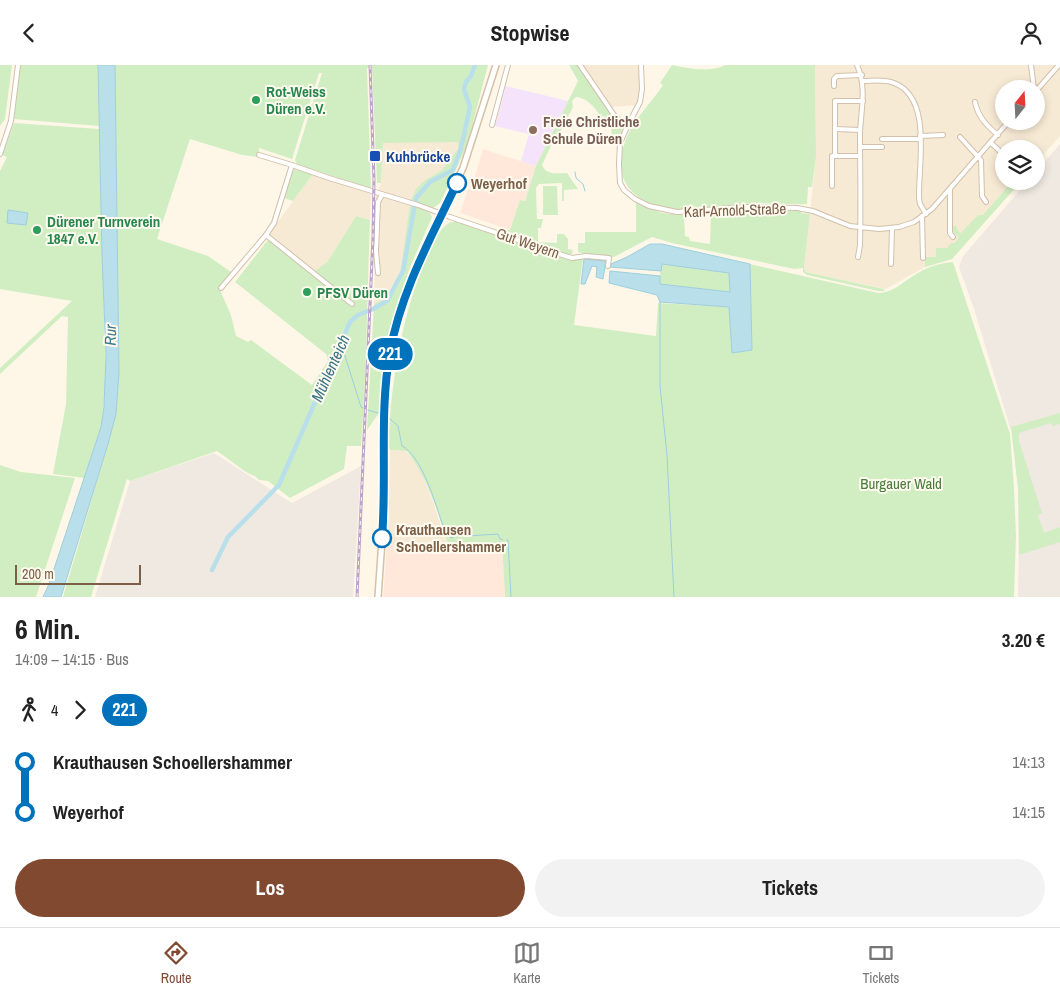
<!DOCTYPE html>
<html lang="de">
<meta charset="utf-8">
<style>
:root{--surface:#fff;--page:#f2f2f2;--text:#222;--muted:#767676;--line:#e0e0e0;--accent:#804930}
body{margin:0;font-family:"Archivo Narrow",sans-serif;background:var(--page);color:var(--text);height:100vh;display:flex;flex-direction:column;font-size:19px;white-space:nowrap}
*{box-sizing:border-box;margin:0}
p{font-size:16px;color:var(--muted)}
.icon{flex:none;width:28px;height:28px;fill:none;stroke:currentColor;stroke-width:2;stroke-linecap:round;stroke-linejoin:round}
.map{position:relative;height:532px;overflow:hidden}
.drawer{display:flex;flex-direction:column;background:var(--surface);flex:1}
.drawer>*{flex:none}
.badge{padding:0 10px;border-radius:16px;font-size:18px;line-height:32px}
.needle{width:32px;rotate:18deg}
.buttons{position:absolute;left:995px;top:15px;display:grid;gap:10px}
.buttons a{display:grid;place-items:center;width:50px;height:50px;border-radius:50%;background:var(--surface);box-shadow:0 2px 8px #0003;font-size:25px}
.scale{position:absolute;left:15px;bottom:12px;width:126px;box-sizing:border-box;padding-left:5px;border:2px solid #7b5f48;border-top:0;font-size:14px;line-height:18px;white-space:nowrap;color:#7b5f48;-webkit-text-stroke:4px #fffaef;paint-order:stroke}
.map>.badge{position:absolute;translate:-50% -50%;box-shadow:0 0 0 2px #fff}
.legs{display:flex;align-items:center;gap:8px;height:55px;padding:0 15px;font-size:16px}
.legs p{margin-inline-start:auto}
.headline{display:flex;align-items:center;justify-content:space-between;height:85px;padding:0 15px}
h1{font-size:28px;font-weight:800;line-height:38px}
.button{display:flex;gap:10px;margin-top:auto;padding:10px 15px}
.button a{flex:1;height:58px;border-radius:30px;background:var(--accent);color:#fff;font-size:20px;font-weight:800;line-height:58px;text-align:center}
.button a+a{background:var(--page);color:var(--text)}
ul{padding:0 15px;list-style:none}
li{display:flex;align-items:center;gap:18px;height:50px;font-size:19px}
li i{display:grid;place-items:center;width:8px;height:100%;margin:0 6px;background:currentColor}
li i::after{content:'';width:12px;height:12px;margin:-6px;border:4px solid;border-radius:50%;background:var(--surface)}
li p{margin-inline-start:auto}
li:first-child i{background:linear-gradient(#0000 50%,currentColor 0)}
li:last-child i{background:linear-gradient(currentColor 50%,#0000 0)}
header{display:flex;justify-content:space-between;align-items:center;height:65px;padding:0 15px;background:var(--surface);font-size:22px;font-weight:800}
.tab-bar{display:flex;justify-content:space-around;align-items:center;height:70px;border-top:1px solid var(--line);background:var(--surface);font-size:14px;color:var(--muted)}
.tab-bar a{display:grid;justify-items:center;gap:2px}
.tab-bar .current{color:var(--accent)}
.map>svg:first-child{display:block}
</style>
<header><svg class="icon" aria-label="back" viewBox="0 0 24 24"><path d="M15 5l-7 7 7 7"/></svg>Stopwise<svg class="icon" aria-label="person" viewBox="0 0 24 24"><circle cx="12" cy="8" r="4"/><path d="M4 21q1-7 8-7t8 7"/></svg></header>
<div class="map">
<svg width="1060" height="532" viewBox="0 0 1060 532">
<rect width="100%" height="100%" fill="#fef7e7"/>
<g fill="#f7ead5" fill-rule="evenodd">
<path d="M581,0H639L640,24L637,40L612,42Z"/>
<path d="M815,0H1060V71L1036,98V84H1004V116H1021L952,194L925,202L886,224L806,207L804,203L816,92ZM1004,24H1036V56H1004Z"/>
<path d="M383,77H458V84L441,106L425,115L416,125L411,135L400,210L386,233L374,239L376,131L381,118Z"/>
<path d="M313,109L371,129L370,155L356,151L328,196L315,206L269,169Z"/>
<path d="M390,385L406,386L418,400L432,434L449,485L387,479Z"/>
</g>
<g fill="#ffe8da">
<path d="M483,84L536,101L525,136L520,135L510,165L460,148L468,124L471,125Z"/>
<path d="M502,478L505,532H383L387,479L449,485Z"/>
</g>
<g fill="#efe9e1">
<path d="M1060,79V532H1018L1019,468L1018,423L1012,369L974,244L959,202L963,191L1028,116H1036V107Z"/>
<path d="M214,388L292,438L361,401L353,532H95L130,416Z"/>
</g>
<path fill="#f4e3fb" d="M506,21L568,36L536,101L521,96L529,69L495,61Z"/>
<g fill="#d1eec3">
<path d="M0,0H12L5,54L0,61Z"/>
<path d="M20,0H98L99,61L14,54Z"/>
<path d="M115,0H488L467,81L440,138L433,143L411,135L416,124L425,115L441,106L458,84V77L383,78L381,118H377L372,3H367L371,124L297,99L295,95L322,8H319L292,94L259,83V92L242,90L190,74L157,174L208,191L231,207L219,223L231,250L236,271L248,277L251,275L312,320L328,296L326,289L235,217L271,171L315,206L328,196L356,151L370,155C367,230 367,306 361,381H347L344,404L290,433L268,416L259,415C255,410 251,410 246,407C236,400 227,393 217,386L130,416L127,414L91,532H63L108,379L116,349L119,307Z"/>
<path d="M569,0H577L613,51L622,60V65L618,74H612L611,60L604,51L601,52C595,43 588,33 576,32L572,36L573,42L558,71L555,72L542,100C547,111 557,108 567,108L578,124L564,125V136H562V118L539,119L536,123L537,154H543L541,163H538V177L557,178V169H564L568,174V184L573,185L572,189L570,190L553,185L505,167L506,165H510L520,135L525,136L536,101L578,16Z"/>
<path d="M672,0C686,3 712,8 725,0H815L816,92L812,122H808L807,139C786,140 766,137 745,139C724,140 702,146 680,145C643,144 610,121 624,80C631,56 650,40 663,20L660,18Z"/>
<path d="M14,58L99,64L106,320L101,362L84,413L53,409L66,339L68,252L62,251L0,309V303L72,236L0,224V106L7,92L2,90Z"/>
<path d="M294,104L313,109L293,136L284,133Z"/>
<path d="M1011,118L1016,122L952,194L925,202V192H936V183H947L951,178H955L959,172L952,166V161H956L959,167L961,168L978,150H983Z"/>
<path d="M543,121H557L558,150H543Z"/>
<path d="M636,138L662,148L684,150L685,171L689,172L690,176L710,179L711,148L761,145L801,146V148L810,149L804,203L806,207L884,224L885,226H878L807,210L803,207V203L794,204L672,178L652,172L614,192L585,189L578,187V178H585V167H636Z"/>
<path d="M410,139L430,148L432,152L411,200L393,251L381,313L379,348L367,365L374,239L386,233L400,210Z"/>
<path d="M451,157H458L570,194L583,193L574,260L656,271L658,238L729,242L733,288L752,285L750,199L878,228C892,228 902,218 913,211C925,203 938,198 953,197L1010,369L1014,423L1016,471L1014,532H505L502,478L449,485C440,451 428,414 407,386L390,385L388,379C392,312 402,244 431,184C437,173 440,162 451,157Z"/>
<path d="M661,199L729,208L730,227L659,219Z"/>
<path d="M1060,348V359L1053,361L1051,358L1019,368V376L1042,448L1038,450L1044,468L1060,462V477L1019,490L1018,423L1011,362Z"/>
<path d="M0,400L21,407L75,413L36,532H0Z"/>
</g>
<g fill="#b9dfea" stroke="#9ecedd">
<path d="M98,0H115L119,307L116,349L108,379L61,532H43L49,519L101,362L104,342L106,290L102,191Z"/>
<path d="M8,145L28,148L26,160L7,158Z"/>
<path d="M650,179H662L750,199L752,285L732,288L729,242L660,237L657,230L609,218L610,206L660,211V219L730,227L729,208L662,199L661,206L610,202L611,199L627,192Z"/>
<path d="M584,194L606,196L603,214L596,212L597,202L592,201L585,219H581Z"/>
</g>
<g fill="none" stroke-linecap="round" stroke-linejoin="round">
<g stroke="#9ecedd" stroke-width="1">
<path d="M575,107L576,113L583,119L585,126"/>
<path d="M660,237V321L667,390L674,532"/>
<path d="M341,278L361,342L363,343"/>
<path d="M368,345L378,348"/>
<path d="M389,353L398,361L402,381C423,391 438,447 446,470L452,473L459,469L467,471L498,469L500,474L503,475"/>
<path d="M507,475H508L511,532"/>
</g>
<path stroke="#b9dfea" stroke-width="4.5" d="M212,505L228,472L279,420L350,257L358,250L373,244L387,236L403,206L416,133L430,117L453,105L461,83L470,42L464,24L466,17L471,11L475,0"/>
<g stroke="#d2c0ab" stroke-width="6">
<g id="minor">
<path d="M580,0L614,50L627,62"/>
<path d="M641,0L642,24L640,37L627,62L620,78L619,99L620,118L624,125L635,134L649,141L677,147L745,142L797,143L813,146L850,161L879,164L899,162L914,157L932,144L1009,56"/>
<path d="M857,0C867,22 861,45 860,68C860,105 861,143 860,180L858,192"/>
<path d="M1031,0L1034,24"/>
<path d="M863,16C873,16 884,14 894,18C933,33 918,100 919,133L920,139L926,149"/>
<path d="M834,21V14L837,11L862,10"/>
<path d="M1036,26L1058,1"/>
<path d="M975,37C978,52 987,61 998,70"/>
<path d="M492,60L508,0"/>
<path d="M835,64L860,65"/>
<path d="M920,71L943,70"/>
<path d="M960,72L981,95L982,131L986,137"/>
<path d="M882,74H920"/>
<path d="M991,78L1004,90"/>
<path d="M860,82H882"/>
<path d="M0,89L11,56L18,0"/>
<path d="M259,90L292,100L329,113L418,140L450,152L556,188L572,193L586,191L609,193L608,201"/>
<path d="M835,91H860"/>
<path d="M832,121V91H835V36H863"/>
<path d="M950,124V168L953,172"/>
<path d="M922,151L923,193"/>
<path d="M266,170L352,239"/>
<path d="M891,199L892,163"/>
<path d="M378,208L376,186L378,137L382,130"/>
<path d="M221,223L266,170L274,158L292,100"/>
</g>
</g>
<g stroke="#d5c1a8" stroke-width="8">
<path id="secondary" d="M378,532L384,446V345L390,286L407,225L423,187L463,103L496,0"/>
</g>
<use href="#minor" stroke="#fff" stroke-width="4"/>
<use href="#secondary" stroke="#fff" stroke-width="5"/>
<g stroke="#bca3ca" stroke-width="3">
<path id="rail" d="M357,532L373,172L374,115L370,0"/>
</g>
<use href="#rail" stroke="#fffaef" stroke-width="1" stroke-dasharray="4" stroke-linecap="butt"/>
</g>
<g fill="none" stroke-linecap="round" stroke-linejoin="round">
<g stroke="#fff" stroke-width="11">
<path id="line-1" d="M382,473C387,411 379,348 390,287C401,226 431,173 457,118"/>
</g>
<use href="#line-1" stroke="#0072bc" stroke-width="8"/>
</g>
<g fill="#2e9e5b" stroke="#fffaef" stroke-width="2">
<circle cx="256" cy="35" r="5"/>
<circle cx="37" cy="165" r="5"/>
<circle cx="307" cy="227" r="5"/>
</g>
<circle fill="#8d6e63" stroke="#fffaef" stroke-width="2" cx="533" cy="65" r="5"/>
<rect fill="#1a4fb4" stroke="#fffaef" stroke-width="2" x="369" y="85" width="12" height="12" rx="2.5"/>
<g fill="#fff" stroke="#0072bc" stroke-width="2.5">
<circle cx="457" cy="118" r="9"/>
<circle cx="382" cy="473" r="9"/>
</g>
<g text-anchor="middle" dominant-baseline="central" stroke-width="4" stroke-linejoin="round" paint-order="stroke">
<g font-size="15" font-weight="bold" fill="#27864d" stroke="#fffaef" text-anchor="start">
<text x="266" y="26">Rot-Weiss<tspan x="266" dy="17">Düren e.V.</tspan></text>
<text x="47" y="156">Dürener Turnverein<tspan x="47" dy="17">1847 e.V.</tspan></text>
<text x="317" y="227">PFSV Düren</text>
</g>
<g font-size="15" font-weight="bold" fill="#785e54" stroke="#fffaef" text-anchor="start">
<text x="543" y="56">Freie Christliche<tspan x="543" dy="17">Schule Düren</tspan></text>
</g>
<g font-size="15" font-weight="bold" fill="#164399" stroke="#fffaef" text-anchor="start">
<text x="386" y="91">Kuhbrücke</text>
</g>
<g font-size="15" font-weight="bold" fill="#7b5f48" stroke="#fffaef" text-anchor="start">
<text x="471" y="118">Weyerhof</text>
<text x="396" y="464">Krauthausen<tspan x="396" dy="17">Schoellershammer</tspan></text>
</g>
<g font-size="15" fill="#7b5f48" stroke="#fffaef">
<text transform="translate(735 145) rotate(-2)">Karl-Arnold-Straße</text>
<text transform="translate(528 178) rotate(19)">Gut Weyern</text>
</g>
<g font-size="15" fill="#497c3c" stroke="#fffaef">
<text x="901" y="418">Burgauer Wald</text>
</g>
<g font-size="16" font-style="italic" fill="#3c7689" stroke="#fffaef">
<text transform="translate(110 270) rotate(-89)">Rur</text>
<text transform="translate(330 303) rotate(-66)">Mühlenteich</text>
</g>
</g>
</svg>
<div class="buttons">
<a><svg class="needle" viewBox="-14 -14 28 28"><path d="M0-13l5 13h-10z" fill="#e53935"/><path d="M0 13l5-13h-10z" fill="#767676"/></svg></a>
<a><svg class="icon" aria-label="layers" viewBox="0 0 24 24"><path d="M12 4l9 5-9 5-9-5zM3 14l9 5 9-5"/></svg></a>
</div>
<div class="scale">200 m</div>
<b class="badge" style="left:390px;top:289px;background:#0072bc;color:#fff">221</b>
</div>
<section class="drawer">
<div class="headline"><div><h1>6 Min.</h1><p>14:09 – 14:15 · Bus</p></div><b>3.20 €</b></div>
<div class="legs"><svg class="icon" aria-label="walk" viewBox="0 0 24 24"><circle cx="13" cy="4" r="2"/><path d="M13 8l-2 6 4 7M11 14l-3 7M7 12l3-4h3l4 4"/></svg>4<svg class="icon" aria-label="forward" viewBox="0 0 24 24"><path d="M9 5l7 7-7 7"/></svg><b class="badge" style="background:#0072bc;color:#fff">221</b></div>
<ul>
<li><i style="color:#0072bc"></i><b>Krauthausen Schoellershammer</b><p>14:13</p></li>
<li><i style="color:#0072bc"></i><b>Weyerhof</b><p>14:15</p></li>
</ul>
<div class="button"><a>Los</a><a>Tickets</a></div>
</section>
<nav class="tab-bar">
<a class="current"><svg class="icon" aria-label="directions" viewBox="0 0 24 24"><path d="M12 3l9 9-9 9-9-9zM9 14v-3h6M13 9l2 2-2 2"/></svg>Route</a>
<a><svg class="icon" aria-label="map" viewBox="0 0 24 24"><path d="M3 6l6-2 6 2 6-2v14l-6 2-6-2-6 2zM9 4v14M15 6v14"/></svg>Karte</a>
<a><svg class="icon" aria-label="tickets" viewBox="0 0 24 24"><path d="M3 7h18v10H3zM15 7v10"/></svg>Tickets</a>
</nav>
